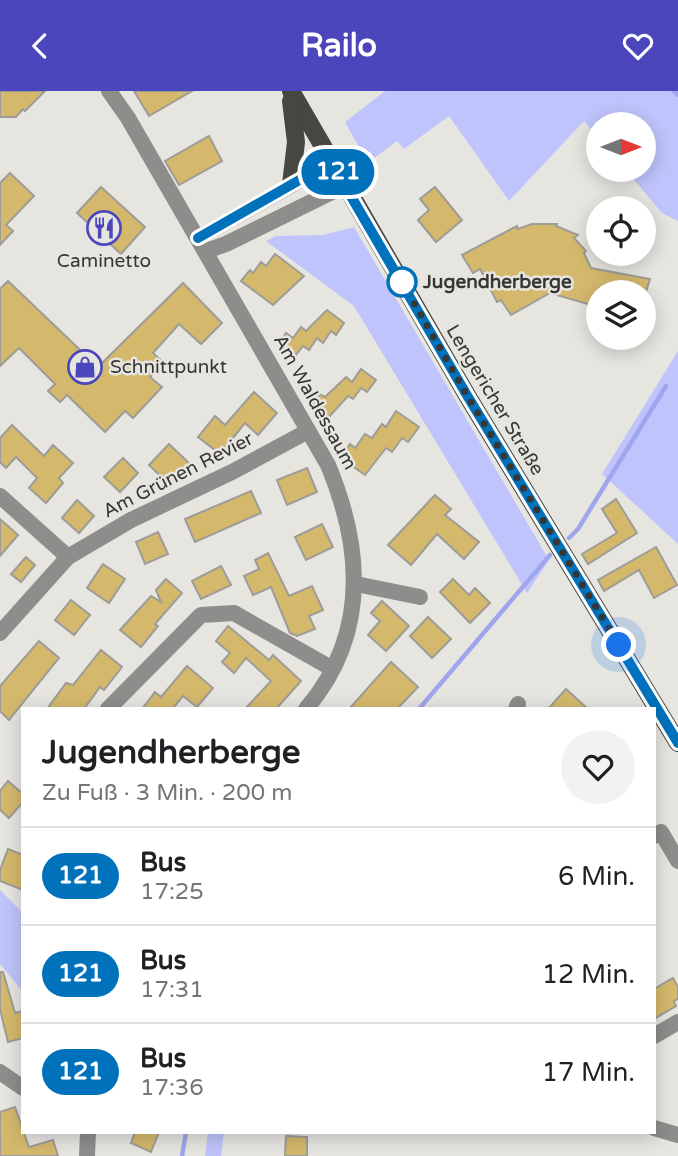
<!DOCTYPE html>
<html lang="de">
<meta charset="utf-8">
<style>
:root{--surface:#fff;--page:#f2f2f2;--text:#202124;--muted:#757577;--line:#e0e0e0;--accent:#4c46bc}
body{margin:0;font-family:"Varela Round",sans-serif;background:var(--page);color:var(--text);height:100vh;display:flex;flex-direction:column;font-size:26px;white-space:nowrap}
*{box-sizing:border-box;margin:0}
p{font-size:23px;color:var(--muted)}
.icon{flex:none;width:38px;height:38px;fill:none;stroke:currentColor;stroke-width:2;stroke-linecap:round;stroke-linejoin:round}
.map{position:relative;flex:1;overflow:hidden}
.sheet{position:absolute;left:21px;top:616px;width:635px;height:427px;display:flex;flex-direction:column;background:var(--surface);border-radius:0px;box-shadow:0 4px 18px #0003}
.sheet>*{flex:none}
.badge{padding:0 14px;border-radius:23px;font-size:24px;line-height:46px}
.needle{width:46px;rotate:90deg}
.fabs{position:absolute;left:586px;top:21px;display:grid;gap:14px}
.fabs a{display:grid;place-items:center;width:70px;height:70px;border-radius:50%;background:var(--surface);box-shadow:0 4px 18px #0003;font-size:35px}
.you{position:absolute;width:35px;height:35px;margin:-18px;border:5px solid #fff;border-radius:50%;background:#1a73e8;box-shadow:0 0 0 10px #1a73e833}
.map>.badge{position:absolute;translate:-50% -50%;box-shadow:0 0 0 4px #fff}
.round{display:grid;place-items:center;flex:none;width:74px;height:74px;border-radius:37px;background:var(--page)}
.overview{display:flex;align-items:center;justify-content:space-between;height:119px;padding:0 21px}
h1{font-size:33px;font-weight:700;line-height:52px}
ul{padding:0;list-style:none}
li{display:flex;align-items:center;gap:21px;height:98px;padding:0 21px;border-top:2px solid var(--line)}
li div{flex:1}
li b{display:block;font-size:26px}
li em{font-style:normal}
li .badge{min-width:77px;font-weight:700;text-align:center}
header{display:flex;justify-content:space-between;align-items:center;height:91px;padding:0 21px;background:var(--accent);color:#fff;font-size:32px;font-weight:700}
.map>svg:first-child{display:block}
</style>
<header><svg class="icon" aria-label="back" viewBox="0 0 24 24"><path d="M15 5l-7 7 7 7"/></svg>Railo<svg class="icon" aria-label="heart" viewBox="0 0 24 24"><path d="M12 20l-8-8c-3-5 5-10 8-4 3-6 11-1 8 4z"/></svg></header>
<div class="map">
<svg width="678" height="1065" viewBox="0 0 678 1065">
<rect width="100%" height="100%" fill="#e7e5e0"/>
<g fill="#bfc5fc">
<path d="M385,0H678V130L662,122L626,79H644V33H598V47L584,30L509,110L449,25L404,58L397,50L368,72L345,31Z"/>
<path d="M354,136L549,469L527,502L354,215L266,150L276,145L323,144Z"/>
<path d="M678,260V453L602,383Z"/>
<path d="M0,799L23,822V901L0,873Z"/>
<path d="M208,1041H224L221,1065H205Z"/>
</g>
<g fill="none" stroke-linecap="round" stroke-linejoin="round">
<g stroke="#a0a6ed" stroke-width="4.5">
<path d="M674,0L678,4"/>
<path d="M569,447L578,438L666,295"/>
<path d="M419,618L550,464"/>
<path d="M182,1065L186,1041"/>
</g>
</g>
<g fill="#d4b96c" stroke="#9e9c97" stroke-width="2">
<path d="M0,0H45L25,20L23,18L16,26H0Z"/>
<path d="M134,0H192L149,25Z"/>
<path d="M209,45L222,70L179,94L165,70Z"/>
<path d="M10,82L34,105L6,134L13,140L0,154V92Z"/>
<path d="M101,96L145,136L121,163L77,122Z"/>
<path d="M435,96L462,129L436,151L418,129L429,119L420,108Z"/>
<path d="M532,133H557L556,135L578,144L574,147L586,160L584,162L591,177L650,188L646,201H598V216L550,202L511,224L501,209L497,211L480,178L473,182L462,164L517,135L518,138Z"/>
<path d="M275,163L304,185L273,214L241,190L250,179L253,182L261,171L266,175Z"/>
<path d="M8,190L98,276L183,192L222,232L201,253L179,233L153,262L163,271L150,286L162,296L133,327L125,320L105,341L67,304L60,311L48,300L55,293L19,257L0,275V198Z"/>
<path d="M327,219L344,232L336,244L331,240L323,252L317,247L309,259L303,255L295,265L279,253L286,242L293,247L301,236L306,240Z"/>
<path d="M361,278L376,289L367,301L361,297L353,308L348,305L328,327L311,315L320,303L325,306L346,286L352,291Z"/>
<path d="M254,301L277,322L258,344L245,332L220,363L198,346L215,325L225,334Z"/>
<path d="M396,320L419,336L408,351L402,347L392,361L386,357L365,384L341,367L350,353L355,357L365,343L372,347L382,333L386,336Z"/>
<path d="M12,334L44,365L53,354L73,372L59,387L63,392L46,412L29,397L37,387L16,366L6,377L0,371V347Z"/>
<path d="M169,353L190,373L170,394L149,374Z"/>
<path d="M123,367L138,382L120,401L104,386Z"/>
<path d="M307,377L317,401L287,414L277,389Z"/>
<path d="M251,400L261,422L195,451L185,428Z"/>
<path d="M435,404L451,418L445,424L479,451L464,468L437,443L411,474L388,454Z"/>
<path d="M616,408L637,442L588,473L582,463L617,442L602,418Z"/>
<path d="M77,409L94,425L79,442L62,427Z"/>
<path d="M0,428L18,444L0,465Z"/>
<path d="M322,433L333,456L306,469L295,446Z"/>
<path d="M158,441L168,463L145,473L136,451Z"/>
<path d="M656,456L677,494L654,507L639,479L604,500L598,489Z"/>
<path d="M268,462L289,505L312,495L323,519L309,525L315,538L297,545L290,542L271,496L253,504L244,485L259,478L255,469Z"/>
<path d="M26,466L35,474L21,491L11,483Z"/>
<path d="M103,473L125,488L109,512L87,497Z"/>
<path d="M221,475L231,494L201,508L192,490Z"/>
<path d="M166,488L182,502L155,533L158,535L141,556L120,539L151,505L161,511L156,499Z"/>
<path d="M453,488L469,504L475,497L490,512L470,532L440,501Z"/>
<path d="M71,509L90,524L74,544L55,529Z"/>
<path d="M382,510L409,535L386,560L368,544L380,530L371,522Z"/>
<path d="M428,526L451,548L432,567L410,545Z"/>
<path d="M228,535L269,569L273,564L301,590L276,618H245L271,590L246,567L234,582L222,571L230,562L216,550Z"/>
<path d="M39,550L59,567L9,629L0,620V595Z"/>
<path d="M101,559L122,576L104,599L100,596L84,618H47L66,592L73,594Z"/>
<path d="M391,571L418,596L397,618H349Z"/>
<path d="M187,575L213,597L197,616L183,605L174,616L177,618H142L155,601L161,606Z"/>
<path d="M566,598L588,618H548Z"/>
<path d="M8,690L23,703V711L9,727L0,719V700Z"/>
<path d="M8,758L23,764V799L0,790V779Z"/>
<path d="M0,881H3L15,922L23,920V947L8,951L0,918Z"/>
<path d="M673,887L678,896V908L674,910L676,915L654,928V898Z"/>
<path d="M15,1016L29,1056L53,1049L58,1065H0V1021Z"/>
<path d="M135,1041H159L151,1061L131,1052Z"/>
<path d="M286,1045L307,1046V1065H285Z"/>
</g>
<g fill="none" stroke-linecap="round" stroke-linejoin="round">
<g stroke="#8e8d8b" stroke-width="16">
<path d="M109,0L128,27L328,374C363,458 369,544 306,618"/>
<path d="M198,147L332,71"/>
<path d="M206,160L226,153L346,94"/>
<path d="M0,405L68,466"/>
<path d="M356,493L420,506"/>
<path d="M0,542L68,466L131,429L232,381L308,340"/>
<path d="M108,618L201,524L234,522L331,577"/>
<path d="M516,618L518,613"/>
<path d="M654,745L661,741L678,770"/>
<path d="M654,945L678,931"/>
<path d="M0,981L23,997"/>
<path d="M654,1037L678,1044"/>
<path d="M87,1065L88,1041"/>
</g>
<g stroke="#474642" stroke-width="18">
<path d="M291,0L468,306L678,652"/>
<path d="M291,10L296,51L291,93"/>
</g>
</g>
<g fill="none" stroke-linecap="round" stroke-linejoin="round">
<g stroke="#fff" stroke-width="16">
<path id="line" d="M198,147L331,71L468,306L678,652"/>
</g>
<use href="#line" stroke="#0072bc" stroke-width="10"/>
<path stroke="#373634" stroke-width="7" stroke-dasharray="0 12.6" d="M402,191L468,306L619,554"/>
</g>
<defs>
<g id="restaurant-ring" transform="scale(1.75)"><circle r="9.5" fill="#e7e5e0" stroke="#4c46bc" stroke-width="1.5"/><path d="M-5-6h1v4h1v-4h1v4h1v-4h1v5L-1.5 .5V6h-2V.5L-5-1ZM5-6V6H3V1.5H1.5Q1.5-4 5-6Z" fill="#4c46bc"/></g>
<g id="shop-ring" transform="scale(1.75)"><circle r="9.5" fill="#e7e5e0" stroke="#4c46bc" stroke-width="1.5"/><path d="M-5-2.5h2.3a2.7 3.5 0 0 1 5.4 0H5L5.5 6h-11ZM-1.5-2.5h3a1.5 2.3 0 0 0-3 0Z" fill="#4c46bc"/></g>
</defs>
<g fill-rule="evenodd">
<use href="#restaurant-ring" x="104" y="137"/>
<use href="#shop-ring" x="85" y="276"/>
</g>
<circle fill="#fff" stroke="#0072bc" stroke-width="3.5" cx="402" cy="191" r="14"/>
<g text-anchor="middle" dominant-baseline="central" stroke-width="5" stroke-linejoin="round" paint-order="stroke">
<g font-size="19" fill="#373634" stroke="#e7e5e0">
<text x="104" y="170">Caminetto</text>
<text x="110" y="276" text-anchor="start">Schnittpunkt</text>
</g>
<g font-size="19" font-weight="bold" fill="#373634" stroke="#e7e5e0" text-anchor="start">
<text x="423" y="191">Jugendherberge</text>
</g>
<g font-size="19" fill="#373634" stroke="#e7e5e0">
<text transform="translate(495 309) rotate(59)">Lengericher Straße</text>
<text transform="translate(315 311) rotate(61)">Am Waldessaum</text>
<text transform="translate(178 384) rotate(-27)">Am Grünen Revier</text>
</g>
</g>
</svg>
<div class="fabs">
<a><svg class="needle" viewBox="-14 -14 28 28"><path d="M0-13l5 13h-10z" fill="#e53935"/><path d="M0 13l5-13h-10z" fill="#757577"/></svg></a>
<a><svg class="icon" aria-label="locate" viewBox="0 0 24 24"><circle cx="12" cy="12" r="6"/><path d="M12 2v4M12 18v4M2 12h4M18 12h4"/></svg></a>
<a><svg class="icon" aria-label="layers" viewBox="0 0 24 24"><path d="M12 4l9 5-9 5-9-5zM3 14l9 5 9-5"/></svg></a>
</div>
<div class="you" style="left:619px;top:554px"></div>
<b class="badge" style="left:338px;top:81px;background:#0072bc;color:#fff">121</b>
<section class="sheet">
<div class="overview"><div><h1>Jugendherberge</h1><p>Zu Fuß · 3 Min. · 200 m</p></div><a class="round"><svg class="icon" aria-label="heart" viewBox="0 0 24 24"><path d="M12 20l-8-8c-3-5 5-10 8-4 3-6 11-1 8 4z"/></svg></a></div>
<ul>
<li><span class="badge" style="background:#0072bc;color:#fff">121</span><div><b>Bus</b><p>17:25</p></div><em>6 Min.</em></li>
<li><span class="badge" style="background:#0072bc;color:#fff">121</span><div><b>Bus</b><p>17:31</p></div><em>12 Min.</em></li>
<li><span class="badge" style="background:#0072bc;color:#fff">121</span><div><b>Bus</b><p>17:36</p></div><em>17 Min.</em></li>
</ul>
</section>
</div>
